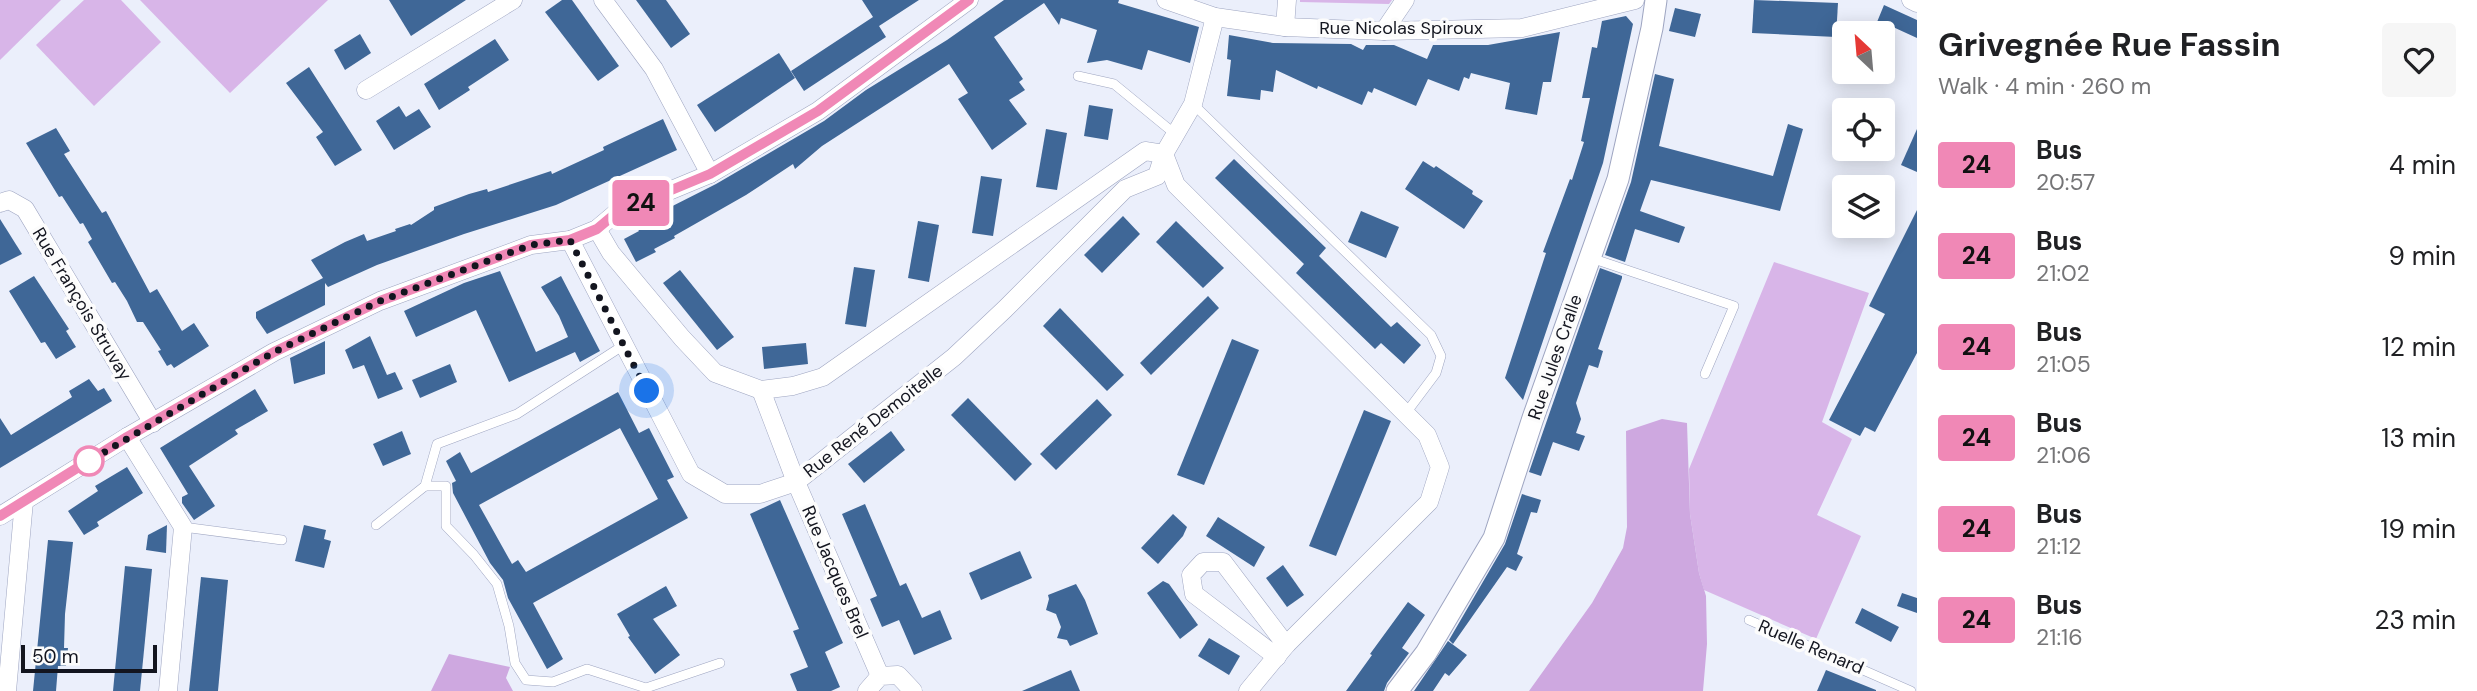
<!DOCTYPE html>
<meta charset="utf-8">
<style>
:root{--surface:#fff;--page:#f6f6f6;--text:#202124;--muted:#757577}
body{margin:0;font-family:"DM Sans",sans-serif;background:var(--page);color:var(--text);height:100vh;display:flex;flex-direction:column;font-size:26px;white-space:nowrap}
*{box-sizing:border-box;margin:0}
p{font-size:23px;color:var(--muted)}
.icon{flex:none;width:38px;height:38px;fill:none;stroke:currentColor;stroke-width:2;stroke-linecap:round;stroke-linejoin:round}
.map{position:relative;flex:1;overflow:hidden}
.details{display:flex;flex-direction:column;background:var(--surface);width:560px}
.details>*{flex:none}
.badge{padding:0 14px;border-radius:5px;font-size:24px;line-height:46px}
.needle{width:46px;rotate:334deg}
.tools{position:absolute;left:1832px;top:21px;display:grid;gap:14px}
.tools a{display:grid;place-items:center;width:63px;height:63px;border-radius:7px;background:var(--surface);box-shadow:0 4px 18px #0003;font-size:35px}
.scale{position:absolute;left:21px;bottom:18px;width:136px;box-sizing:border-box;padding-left:7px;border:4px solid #13151f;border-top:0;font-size:19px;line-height:24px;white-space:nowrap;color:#13151f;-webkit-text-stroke:5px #fcfcfc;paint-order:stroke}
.you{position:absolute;width:35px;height:35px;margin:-18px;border:5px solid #fff;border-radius:50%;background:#1a73e8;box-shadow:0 0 0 10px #1a73e833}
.map>.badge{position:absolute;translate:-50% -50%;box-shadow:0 0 0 4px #fff}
.round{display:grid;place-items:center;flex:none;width:74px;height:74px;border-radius:7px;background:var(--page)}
.summary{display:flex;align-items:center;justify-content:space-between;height:119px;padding:0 21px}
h1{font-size:33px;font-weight:700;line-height:52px}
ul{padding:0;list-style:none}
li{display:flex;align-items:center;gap:21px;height:91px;padding:0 21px}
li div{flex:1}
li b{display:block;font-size:26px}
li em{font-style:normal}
li .badge{min-width:77px;font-weight:700;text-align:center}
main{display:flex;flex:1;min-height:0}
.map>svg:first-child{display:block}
</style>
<main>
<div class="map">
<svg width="1917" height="691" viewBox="0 0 1917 691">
<rect width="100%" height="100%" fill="#ebeffb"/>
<g fill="#d8b5e8">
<path d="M0,0H61L0,60Z"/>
<path d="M84,0H121L161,42L94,106L36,45Z"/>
<path d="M140,0H328L230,93Z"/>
<path d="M1300,0H1392L1389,4L1300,2Z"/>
<path d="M1774,262L1869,293L1822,422L1852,439L1817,515L1861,536L1816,639L1704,590L1699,573L1690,514L1689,469Z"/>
</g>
<g fill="#cea8e0">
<path d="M1662,419L1687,423L1690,514L1699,573L1706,596L1707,644L1703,691H1529L1592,603L1623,548L1627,527L1626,431Z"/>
<path d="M449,654L510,667L506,678L513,691H431Z"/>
</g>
<g fill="#3f6797" fill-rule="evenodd">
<path d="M389,0H466L411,36Z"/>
<path d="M562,0H572L619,66L598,81L545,12Z"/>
<path d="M636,0H666L690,34L671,48Z"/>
<path d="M862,0H919L879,26L886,37L804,91L791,71L873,17Z"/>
<path d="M1004,0H1119L1118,3L1199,27L1190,63L1148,50L1142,70L1107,60L1087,63L1097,30L1061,18L1059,25L1044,3L994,37L1023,79L1019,82L1025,90L1009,100L1027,124L992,150L958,99L968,93L949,64L822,146L795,169L793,164L746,195L674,236L675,238L654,249L656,252L636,262L624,239L639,231L635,225L716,184L824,121L866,90L947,40Z"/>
<path d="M1754,0L1838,3L1836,37L1752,33Z"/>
<path d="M1884,5L1917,20V38L1893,27L1890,34L1875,27Z"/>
<path d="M1675,8L1701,14L1695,37L1669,31Z"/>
<path d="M1626,16L1633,24L1603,163L1523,400L1505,378L1546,253L1543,252L1570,179L1572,180L1584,142L1581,141L1590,98H1582L1592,47L1597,48L1602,21Z"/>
<path d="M1560,32L1551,82H1543L1537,115L1505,109L1510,83L1471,73L1469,79L1464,77L1459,91L1428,79L1416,106L1374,88L1372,93L1368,91L1362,105L1318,86L1317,89L1276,70L1273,92L1261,90L1260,100L1227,96L1231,60L1227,59L1229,35L1273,43L1351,44L1363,50L1366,45H1394L1427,59L1433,45H1488Z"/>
<path d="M360,34L371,53L345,70L334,50Z"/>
<path d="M495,39L509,60L468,87L470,90L439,110L424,84Z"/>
<path d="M779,53L795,78L715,132L697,105Z"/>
<path d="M309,67L362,150L335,166L316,137L323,132L286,83Z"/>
<path d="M1655,74L1674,79L1659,146L1773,176L1788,124L1803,129L1780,211L1651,180L1640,211L1685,227L1679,243L1635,229L1625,262L1605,255L1631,182Z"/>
<path d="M1089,105L1113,109L1108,140L1084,136Z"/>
<path d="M399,106L406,117L419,109L431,127L394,150L376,121Z"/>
<path d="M663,119L677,150L556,205L464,234L377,265L328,287L325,283V305L267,334L256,318V312L323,278L311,260L345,242L364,234L367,241L396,231L395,229L410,224L411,225L434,210V207L469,194L487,189L488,192L551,171L552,174L604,150L603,147Z"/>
<path d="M56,128L70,151L64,154L102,213L106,211L150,293L157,289L182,331L194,323L209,346L174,368L171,364L167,366L158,351L161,350L143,322H137L127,301L115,282L112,283L88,242L92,239L83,223L80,224L62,196L59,197L26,143Z"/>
<path d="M1046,129L1067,133L1057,190L1036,187Z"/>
<path d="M1917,129V172L1901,165Z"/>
<path d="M1234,159L1326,248L1319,256L1391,327L1397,322L1421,345L1404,364L1381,343L1375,349L1296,273L1304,264L1215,178Z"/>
<path d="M1423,161L1434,168L1436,166L1473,191L1472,194L1483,201L1464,229L1405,189Z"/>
<path d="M981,176L1002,179L993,236L972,233Z"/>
<path d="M1917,210V353L1875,432L1865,427L1860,436L1829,420L1885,314L1869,306Z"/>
<path d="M1361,211L1399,227L1386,258L1348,242Z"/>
<path d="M1123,216L1140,234L1102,273L1084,255Z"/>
<path d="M0,219L22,254L0,265Z"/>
<path d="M918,221L939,225L929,282L908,278Z"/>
<path d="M1176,221L1224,268L1203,288L1156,242Z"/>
<path d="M854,267L875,270L866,327L845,324Z"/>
<path d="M1600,268L1622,276V278L1598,349L1603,351L1598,368L1589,365L1576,403L1581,419L1576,433L1585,436L1579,451L1553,442L1541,476L1529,472Z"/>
<path d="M680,270L734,337L717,350L663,283Z"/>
<path d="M500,271L536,352L568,337L559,316L541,287L561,276L600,351L580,362L575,352L509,382L476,310L416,337L404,311L464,283Z"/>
<path d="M34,276L69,329L66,331L76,347L56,359L45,342L41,343L9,291Z"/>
<path d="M1208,296L1219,308L1151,375L1140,363Z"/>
<path d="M1060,308L1124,375L1107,391L1043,326Z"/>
<path d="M370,336L387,375L395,372L403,389L378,399L364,365L353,369L345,350Z"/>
<path d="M1232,339L1259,350L1204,485L1177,475Z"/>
<path d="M325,341V374L294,384L290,358Z"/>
<path d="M806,343L808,364L764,369L762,347Z"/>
<path d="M450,364L457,382L420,398L412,380Z"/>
<path d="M89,379L98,391L104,388L112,401L0,468V418L11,435L72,397L69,391Z"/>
<path d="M255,389L268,411L235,430L238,434L189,466L215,506L194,520L182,503V497L188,494L160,448Z"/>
<path d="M618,392L639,433L649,428L674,477L667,480L688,518L533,603L563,659L547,669L508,598L503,580L490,563L453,493L452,483L456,481L446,461L460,452L471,473ZM620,428L658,499L526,572L518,560L512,564L479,505Z"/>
<path d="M968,398L1032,464L1015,481L951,415Z"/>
<path d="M1097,399L1112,415L1056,470L1040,454Z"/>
<path d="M1364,410L1391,421L1336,556L1309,546Z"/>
<path d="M402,431L411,454L383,466L373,444Z"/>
<path d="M891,431L905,450L864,483L848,464Z"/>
<path d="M127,467L143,493L97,522L99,526L84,535L68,511L98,491L95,486Z"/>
<path d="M1522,494L1541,500L1537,513L1531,512L1517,554L1523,557L1516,571L1507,567L1453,644L1449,640L1505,544Z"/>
<path d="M780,500L843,643L825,652L840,687L831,691H797L790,674L808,667L793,631L799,629L750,514Z"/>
<path d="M865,504L900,586L906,583L922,618L940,610L952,639L914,655L899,620L882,627L870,599L877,596L842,514Z"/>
<path d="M1173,514L1187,527L1183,536L1158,564L1141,548Z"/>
<path d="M1218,517L1265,547L1254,567L1206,536Z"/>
<path d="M167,525L166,553L146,550L148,535Z"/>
<path d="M304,525L326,530L324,539L331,541L324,568L295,561Z"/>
<path d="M48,540L73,542L65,614L64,648H68L66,666H58L56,691H33Z"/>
<path d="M1020,551L1032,578L981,600L969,573Z"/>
<path d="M1283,565L1304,595L1287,607L1266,578Z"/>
<path d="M125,566L152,569L140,691H113Z"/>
<path d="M201,577L228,580L218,691H189Z"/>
<path d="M1163,581L1169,584L1198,625L1180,639L1147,593Z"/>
<path d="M1076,584L1085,600L1098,634L1070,646L1067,640L1057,638L1061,627L1056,614L1046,610L1049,599L1048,595Z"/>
<path d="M666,586L677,606L653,619L680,655L655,674L628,637L630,636L617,614Z"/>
<path d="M1902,593L1917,598V613L1897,606Z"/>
<path d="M1408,602L1425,615L1402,648L1409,653L1387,683L1384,691H1346L1372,655L1370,654Z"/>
<path d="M1862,608L1899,627L1891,642L1855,623Z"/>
<path d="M1209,638L1240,656L1229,675L1198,656Z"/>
<path d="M1448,641L1467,655L1449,676L1445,673L1433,691H1414Z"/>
<path d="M1071,670L1080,691H1022Z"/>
<path d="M1826,670L1876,690V691H1817Z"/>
</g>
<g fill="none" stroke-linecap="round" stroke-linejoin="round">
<g stroke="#9ea5c1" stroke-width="10">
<g id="service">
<path d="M1078,76L1114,84L1175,134"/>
<path d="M1193,104L1431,335L1441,356L1436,373L1406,413"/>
<path d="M1591,258L1734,306L1705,374"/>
<path d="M425,486H446V526L474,555L497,584L509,626L515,663L526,680L553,682L587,669L646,688L720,663"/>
<path d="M376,525L425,486L437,444L517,414L624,345"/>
<path d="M183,527L282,540"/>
<path d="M1749,620L1911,691"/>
</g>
</g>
<g stroke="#9ea5c1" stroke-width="19">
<g id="minor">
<path d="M603,0L654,69L710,174"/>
<path d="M1166,0L1215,17L1285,27L1384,31L1522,28L1635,0"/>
<path d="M1911,0L1917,3"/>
<path d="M1215,17L1193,104L1164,154L1176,185L1427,435L1440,467L1429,502L1286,645L1248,691"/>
<path d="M1285,27L1287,0"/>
<path d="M1384,31L1405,0"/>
<path d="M366,90L513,0"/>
<path d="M0,203L9,200L25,209L153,423"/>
<path d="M570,240L691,474L725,494H760L796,482L954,357L1005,309L1125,189L1157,176L1164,154L1145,151L823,377L793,386L761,390L715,373L682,338L611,253L597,229"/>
<path d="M761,390L796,482L880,676"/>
<path d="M127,437L183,527L168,691"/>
<path d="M0,516L127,437L274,352L380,301L531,245L570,240L597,229L616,213L710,174L818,111L969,0"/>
<path d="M1277,657L1194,594L1191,575L1203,562H1223L1286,645"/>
<path d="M7,691L24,501"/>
<path d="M867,691L880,676L898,675L913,691"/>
</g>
</g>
<g stroke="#9ea5c1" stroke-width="23">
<path id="tertiary" d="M1397,691L1426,653L1494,538L1533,418L1618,179L1652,28L1656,0"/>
</g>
<use href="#service" stroke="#fff" stroke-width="9"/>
<use href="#minor" stroke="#fff" stroke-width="18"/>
<use href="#tertiary" stroke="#fff" stroke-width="21"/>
</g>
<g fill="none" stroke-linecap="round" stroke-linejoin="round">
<g stroke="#fff" stroke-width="16">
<path id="line" d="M0,516L127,437L274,352L380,301L531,245L570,240L597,229L616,213L710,174L818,111L969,0"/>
</g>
<use href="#line" stroke="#f088b6" stroke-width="10"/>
<path stroke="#13151f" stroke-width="7" stroke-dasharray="0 12.6" d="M89,461L86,463L274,352L380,301L531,245L570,240L647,391"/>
</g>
<circle fill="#fff" stroke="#f088b6" stroke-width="3.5" cx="89" cy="461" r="14"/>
<g text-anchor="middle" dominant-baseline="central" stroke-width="7" stroke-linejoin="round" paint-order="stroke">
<g font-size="18" fill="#13151f" stroke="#fcfcfc">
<text x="1401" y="28">Rue Nicolas Spiroux</text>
<text transform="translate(82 304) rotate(59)">Rue François Struvay</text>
<text transform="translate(1555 357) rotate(-71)">Rue Jules Cralle</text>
<text transform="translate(873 421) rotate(-38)">Rue René Demoitelle</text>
<text transform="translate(835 572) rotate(67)">Rue Jacques Brel</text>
<text transform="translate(1811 647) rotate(23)">Ruelle Renard</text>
</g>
</g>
</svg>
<div class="tools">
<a><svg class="needle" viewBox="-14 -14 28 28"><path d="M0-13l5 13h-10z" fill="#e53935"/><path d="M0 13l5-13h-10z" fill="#757577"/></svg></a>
<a><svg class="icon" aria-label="locate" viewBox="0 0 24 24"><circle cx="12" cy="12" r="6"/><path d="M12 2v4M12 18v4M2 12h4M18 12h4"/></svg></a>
<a><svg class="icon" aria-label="layers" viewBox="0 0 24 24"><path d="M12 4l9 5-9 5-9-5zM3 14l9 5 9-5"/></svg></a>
</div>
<div class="scale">50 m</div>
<div class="you" style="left:647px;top:391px"></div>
<b class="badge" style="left:641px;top:203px;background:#f088b6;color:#111">24</b>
</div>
<section class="details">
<div class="summary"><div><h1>Grivegnée Rue Fassin</h1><p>Walk · 4 min · 260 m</p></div><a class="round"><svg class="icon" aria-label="heart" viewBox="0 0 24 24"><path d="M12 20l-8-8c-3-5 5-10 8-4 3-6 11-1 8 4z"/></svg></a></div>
<ul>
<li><span class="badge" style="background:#f088b6;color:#111">24</span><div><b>Bus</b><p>20:57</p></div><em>4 min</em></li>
<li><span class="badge" style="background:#f088b6;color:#111">24</span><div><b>Bus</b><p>21:02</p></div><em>9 min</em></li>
<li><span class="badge" style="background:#f088b6;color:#111">24</span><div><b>Bus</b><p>21:05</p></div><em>12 min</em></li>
<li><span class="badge" style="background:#f088b6;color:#111">24</span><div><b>Bus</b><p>21:06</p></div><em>13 min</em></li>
<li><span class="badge" style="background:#f088b6;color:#111">24</span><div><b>Bus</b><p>21:12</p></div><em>19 min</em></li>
<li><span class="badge" style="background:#f088b6;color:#111">24</span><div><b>Bus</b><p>21:16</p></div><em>23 min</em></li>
</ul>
</section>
</main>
